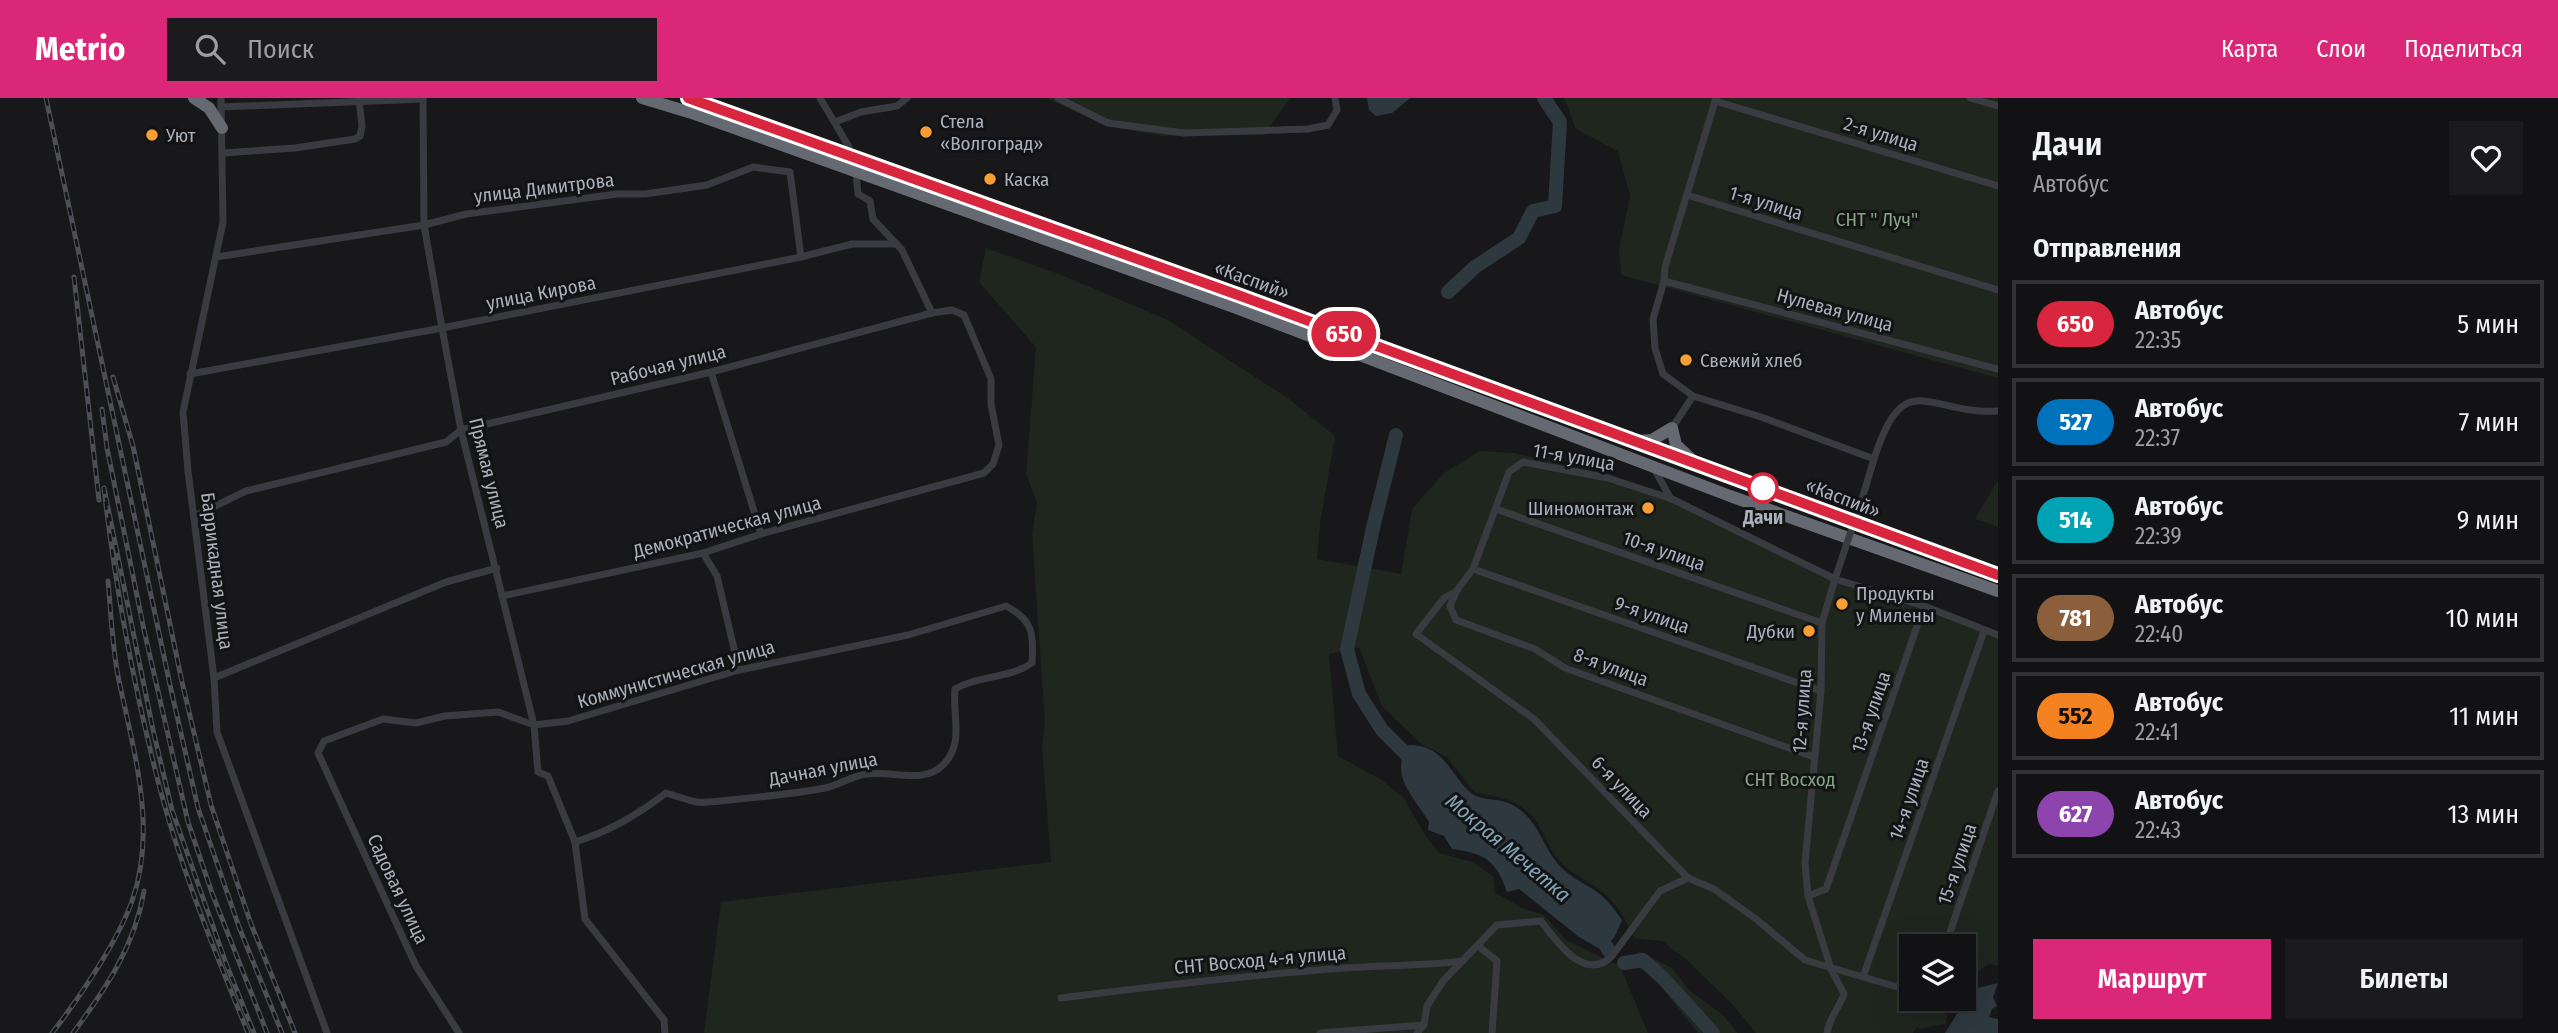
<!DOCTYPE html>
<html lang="ru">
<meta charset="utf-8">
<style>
:root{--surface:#121214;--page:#1b1b1d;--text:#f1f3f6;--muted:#9c9ea0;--line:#313234;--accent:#db2777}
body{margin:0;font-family:"Fira Sans Condensed",sans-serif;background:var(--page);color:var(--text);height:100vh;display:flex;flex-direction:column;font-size:26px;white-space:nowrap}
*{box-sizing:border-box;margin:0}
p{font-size:23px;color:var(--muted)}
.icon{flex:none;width:38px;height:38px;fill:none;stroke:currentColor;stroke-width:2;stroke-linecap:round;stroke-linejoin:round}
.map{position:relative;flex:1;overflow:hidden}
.panel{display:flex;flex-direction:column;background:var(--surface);width:560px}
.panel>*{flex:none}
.badge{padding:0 14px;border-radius:23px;font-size:24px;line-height:46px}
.fabs{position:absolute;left:1899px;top:836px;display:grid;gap:14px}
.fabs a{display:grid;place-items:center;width:77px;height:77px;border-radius:0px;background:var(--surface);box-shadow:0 7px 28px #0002,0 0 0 2px var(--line);font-size:35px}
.map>.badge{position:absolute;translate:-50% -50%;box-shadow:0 0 0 4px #fff}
h2{padding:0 35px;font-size:26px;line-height:63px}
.round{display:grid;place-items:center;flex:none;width:74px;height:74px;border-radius:0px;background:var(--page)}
.headline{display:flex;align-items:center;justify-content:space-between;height:119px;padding:0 35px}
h1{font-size:33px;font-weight:600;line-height:52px}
.action{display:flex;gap:14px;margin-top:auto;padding:14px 35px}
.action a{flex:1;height:80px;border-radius:0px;background:var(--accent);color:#fff;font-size:28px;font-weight:600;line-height:80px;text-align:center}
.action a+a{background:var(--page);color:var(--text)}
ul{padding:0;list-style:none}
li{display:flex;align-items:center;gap:21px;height:88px;margin:0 14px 10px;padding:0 21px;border:4px solid var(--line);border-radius:0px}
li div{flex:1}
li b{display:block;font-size:26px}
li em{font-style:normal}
li .badge{min-width:77px;font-weight:700;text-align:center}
header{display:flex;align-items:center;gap:42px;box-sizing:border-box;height:98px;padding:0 35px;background:var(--accent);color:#fff}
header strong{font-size:33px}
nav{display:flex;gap:38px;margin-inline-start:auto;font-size:24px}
.search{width:490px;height:63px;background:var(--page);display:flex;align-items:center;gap:18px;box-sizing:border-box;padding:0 24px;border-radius:0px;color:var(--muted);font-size:26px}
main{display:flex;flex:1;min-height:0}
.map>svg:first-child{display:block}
</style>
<header>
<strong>Metrio</strong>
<div class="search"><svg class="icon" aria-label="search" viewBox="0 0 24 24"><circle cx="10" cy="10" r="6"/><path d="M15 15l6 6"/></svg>Поиск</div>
<nav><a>Карта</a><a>Слои</a><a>Поделиться</a></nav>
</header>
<main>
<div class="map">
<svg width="1998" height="935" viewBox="0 0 1998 935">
<rect width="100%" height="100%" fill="#18181a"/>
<g fill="#1e261e">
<path d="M1046,0H1290L1264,37L1163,38L1106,28Z"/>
<path d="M1564,0H1998V280L1621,177L1619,151L1630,98L1618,53L1576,31Z"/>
<path d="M986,150L1059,176L1168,222L1289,301L1335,338L1320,426L1317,461L1401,476L1412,411L1444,375L1480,353L1514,355L1606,376L1674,399L1826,475L1998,534V867L1988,866L1964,884V849H1911V901H1949L1946,926L1918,931L1917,928L1913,935H1756L1733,907L1687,862L1662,843L1634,840C1626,822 1616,804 1600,792C1585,781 1569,775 1557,760C1543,742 1543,723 1520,708C1506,699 1489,698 1474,694L1447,659L1421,646L1382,608L1359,549L1329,556L1338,658L1380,681L1403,699L1425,737L1439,755L1472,764L1493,778L1495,795L1522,810L1544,817L1566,842L1620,868L1648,935H704L721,804L1051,764L1042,648L1045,625L1032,436L1037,404L1026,376L1036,249L979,184Z"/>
<path d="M1998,382V429L1975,421Z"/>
<path d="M1638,853L1672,870L1690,893L1723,917L1738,935H1698L1658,885L1637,868Z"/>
</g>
<g fill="#2d393f">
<path d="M1367,0H1410L1392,15L1376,18L1369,12Z"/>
<path d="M1409,647C1444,647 1449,675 1470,694C1479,703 1499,700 1511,706C1536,719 1540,741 1554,761C1565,777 1581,783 1597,794C1607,801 1615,812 1622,822L1614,840L1600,851L1579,839L1519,791L1507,794C1496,762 1484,755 1452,751L1444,738L1428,732L1429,724C1413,697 1388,676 1409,647Z"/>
<path d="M1998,885L1993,899L1997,908L1992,911L1989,919L1998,921V935H1945L1957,916L1971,909L1978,890Z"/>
</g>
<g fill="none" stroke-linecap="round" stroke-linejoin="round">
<g stroke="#2d393f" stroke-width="14">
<path d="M1448,194L1475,169L1519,140L1533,113L1555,108L1560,24L1544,0"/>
<path d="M1396,337L1373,430L1347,551L1359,596L1382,632L1418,668"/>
<path d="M1597,832L1609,853"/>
<path d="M1624,865L1643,862L1663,880L1713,935"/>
</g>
<g stroke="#393b40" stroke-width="7">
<path d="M221,0L223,124L183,314L188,373L214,580L217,634L327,935"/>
<path d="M423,0L424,127L442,230L461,332L534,627L538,674L548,678L575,744L585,821L664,922L665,935"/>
<path d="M820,0L849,49L846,56"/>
<path d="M1058,0L1108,25L1184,35L1308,31L1328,27L1337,12L1335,0"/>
<path d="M1970,0L1998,8"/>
<path d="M1715,3L1998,88"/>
<path d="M221,9L423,1"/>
<path d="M835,24L861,14L897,8L907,0"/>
<path d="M223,55L295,50L355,41L360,38L362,28L359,2"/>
<path d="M856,75L858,96L870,103L873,121L902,152L932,215"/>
<path d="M1687,97L1998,192"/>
<path d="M216,159L424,127L466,116L617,96H645L707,87L753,69L790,74L801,159"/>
<path d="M1664,183L1998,271"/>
<path d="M711,274L761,436"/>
<path d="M190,276L442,230L801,159L852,146H897"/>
<path d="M1693,298L1761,319L1874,361L1865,391"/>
<path d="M1672,330L1693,298L1663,276L1655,250L1653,221L1664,183L1665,169L1716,0"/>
<path d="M1874,361C1904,266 1928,317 1998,313"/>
<path d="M1653,369L1671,401"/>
<path d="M1496,411L1822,525"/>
<path d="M195,418L246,393L446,344L461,332L711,274L932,215L952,212L964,217L991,281V306L999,347L993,366L984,375L761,436L703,455L502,498"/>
<path d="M703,455L717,478L739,572"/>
<path d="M1473,471L1821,593"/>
<path d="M1457,493L1444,500L1416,536L1534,621L1688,780L1714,791L1756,821L1805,862L1911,893"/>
<path d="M214,580L446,484L497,470"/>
<path d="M1814,659L1565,570L1535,551L1456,522L1450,508L1457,492L1473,471L1509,374L1523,364L1608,380L1672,401L1835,481L1924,508L1998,537"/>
<path d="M1808,798L1826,791L1924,508"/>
<path d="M1478,848L1497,863L1492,935"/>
<path d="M1945,849L1998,693"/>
<path d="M1863,879L1984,533"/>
<path d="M1061,900C1155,888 1250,877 1345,870C1384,867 1423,868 1463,863"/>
<path d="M459,935L416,868L318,655L324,643L383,621L416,625L445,618L498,614L534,627L568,623L739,572L908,537L1006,508C1033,522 1034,536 1032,565C1009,581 979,577 955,591C952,618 965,645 943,667C923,687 891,672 866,676C852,678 839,687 825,690C794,696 761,699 729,702C719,703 707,705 697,704C687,702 676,698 666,695C637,717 610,733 575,744"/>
<path d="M1320,935L1424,927"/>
<path d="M1417,935L1424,927L1427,908L1443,883L1497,827L1541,823C1557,844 1585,885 1612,858L1660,793L1688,780"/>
<path d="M1827,935C1829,920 1839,910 1844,896L1831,871L1808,798L1805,765L1821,593L1822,525L1835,481"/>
</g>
<g stroke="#656971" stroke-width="12">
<path d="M194,0L209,10L222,30"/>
<path d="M642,0L695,16L1234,209L1730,398L1998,493"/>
<path d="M688,0L1238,197L1998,477"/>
<path d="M1638,343L1652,342L1672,330L1676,347L1691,361"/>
</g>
<g stroke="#4c4f55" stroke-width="5">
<g id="rail">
<path d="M46,0L170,587L198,710L239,829L282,935"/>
<path d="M74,179L99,402"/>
<path d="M113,279L133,348L182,584L211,707L251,826L295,935"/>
<path d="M102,311L107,350L144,532L188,724L212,795L267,935"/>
<path d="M52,935C78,902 118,843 132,803C158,730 133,651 118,578C112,546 111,514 108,483"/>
<path d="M73,935C105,892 135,848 144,793"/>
<path d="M248,935C214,851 179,767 157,679C133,584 115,487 104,390L153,632L172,712L227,868L254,935"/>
</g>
</g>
<use href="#rail" stroke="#131316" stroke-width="2.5" stroke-dasharray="8" stroke-linecap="butt"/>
<path stroke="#393b40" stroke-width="7" d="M1835,481L1865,391"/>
</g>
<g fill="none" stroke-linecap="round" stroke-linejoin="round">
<g stroke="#fff" stroke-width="16">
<path id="line" d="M688,0L1238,197L1998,477"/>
</g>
<use href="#line" stroke="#d7263d" stroke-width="10"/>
</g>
<g fill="#f89e32" stroke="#131316" stroke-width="2.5">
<circle cx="926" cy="34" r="7"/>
<circle cx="152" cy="37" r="7"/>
<circle cx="990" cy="81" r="7"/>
<circle cx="1686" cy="262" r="7"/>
<circle cx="1648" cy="410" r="7"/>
<circle cx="1842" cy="506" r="7"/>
<circle cx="1809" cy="533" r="7"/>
</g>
<circle fill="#fff" stroke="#d7263d" stroke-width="3.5" cx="1763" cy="390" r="14"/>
<g text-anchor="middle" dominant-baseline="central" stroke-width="6" stroke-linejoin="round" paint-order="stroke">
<g font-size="19" fill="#aab1bb" stroke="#131316" text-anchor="start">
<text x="940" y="23">Стела<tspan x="940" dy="22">«Волгоград»</tspan></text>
<text x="166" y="37">Уют</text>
<text x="1004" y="81">Каска</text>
<text x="1700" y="262">Свежий хлеб</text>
<text x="1634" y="410" text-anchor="end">Шиномонтаж</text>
<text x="1856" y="495">Продукты<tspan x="1856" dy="22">у Милены</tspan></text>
<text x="1795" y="533" text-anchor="end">Дубки</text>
</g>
<g font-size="19" fill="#aab1bb" stroke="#131316">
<text transform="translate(1881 36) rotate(17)">2-я улица</text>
<text transform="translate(544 90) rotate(-7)">улица Димитрова</text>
<text transform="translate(1766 105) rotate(17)">1-я улица</text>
<text transform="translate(1252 182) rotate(20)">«Каспий»</text>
<text transform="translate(541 195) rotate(-11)">улица Кирова</text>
<text transform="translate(1835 212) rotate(15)">Нулевая улица</text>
<text transform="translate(668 267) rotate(-14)">Рабочая улица</text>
<text transform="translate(1574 359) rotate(10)">11-я улица</text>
<text transform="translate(489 375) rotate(76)">Прямая улица</text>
<text transform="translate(1843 400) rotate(21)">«Каспий»</text>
<text transform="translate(727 429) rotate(-15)">Демократическая улица</text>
<text transform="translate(1664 453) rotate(19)">10-я улица</text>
<text transform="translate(217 473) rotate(83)">Баррикадная улица</text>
<text transform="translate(1652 517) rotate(19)">9-я улица</text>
<text transform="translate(1611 569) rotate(20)">8-я улица</text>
<text transform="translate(676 576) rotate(-16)">Коммунистическая улица</text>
<text transform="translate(1802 613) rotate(-86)">12-я улица</text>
<text transform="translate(1871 614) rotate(-71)">13-я улица</text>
<text transform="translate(823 671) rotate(-11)">Дачная улица</text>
<text transform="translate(1622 689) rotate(46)">6-я улица</text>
<text transform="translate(1909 701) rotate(-71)">14-я улица</text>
<text transform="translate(1957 766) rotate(-71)">15-я улица</text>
<text transform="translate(398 791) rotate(65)">Садовая улица</text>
<text transform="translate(1260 862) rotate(-5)">СНТ Восход 4-я улица</text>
</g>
<g font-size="19" fill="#83a681" stroke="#131316">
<text x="1877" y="121">СНТ " Луч"</text>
<text x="1790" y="681">СНТ Восход</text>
</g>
<g font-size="19" font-weight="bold" fill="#aab1bb" stroke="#131316">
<text x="1763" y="419">Дачи</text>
</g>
<g font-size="21" font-style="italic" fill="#80a4b6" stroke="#131316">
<text transform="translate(1508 750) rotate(40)">Мокрая Мечетка</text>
</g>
</g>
</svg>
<div class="fabs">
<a><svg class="icon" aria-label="layers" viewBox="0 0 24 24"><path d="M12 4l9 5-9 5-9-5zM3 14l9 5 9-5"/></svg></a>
</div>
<b class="badge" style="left:1344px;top:236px;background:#d7263d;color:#fff">650</b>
</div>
<section class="panel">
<div class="headline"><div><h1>Дачи</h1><p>Автобус</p></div><a class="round"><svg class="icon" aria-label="heart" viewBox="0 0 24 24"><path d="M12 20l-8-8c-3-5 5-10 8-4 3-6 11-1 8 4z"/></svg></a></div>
<h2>Отправления</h2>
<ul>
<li><span class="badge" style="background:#d7263d;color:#fff">650</span><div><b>Автобус</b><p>22:35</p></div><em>5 мин</em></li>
<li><span class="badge" style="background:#0072bc;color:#fff">527</span><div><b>Автобус</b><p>22:37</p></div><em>7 мин</em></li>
<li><span class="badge" style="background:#00a3b4;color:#fff">514</span><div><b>Автобус</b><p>22:39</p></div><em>9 мин</em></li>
<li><span class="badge" style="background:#8b5e3c;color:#fff">781</span><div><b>Автобус</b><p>22:40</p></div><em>10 мин</em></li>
<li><span class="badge" style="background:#f58220;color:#111">552</span><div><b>Автобус</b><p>22:41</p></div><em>11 мин</em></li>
<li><span class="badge" style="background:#8e44ad;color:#fff">627</span><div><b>Автобус</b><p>22:43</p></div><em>13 мин</em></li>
</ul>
<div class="action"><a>Маршрут</a><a>Билеты</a></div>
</section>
</main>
